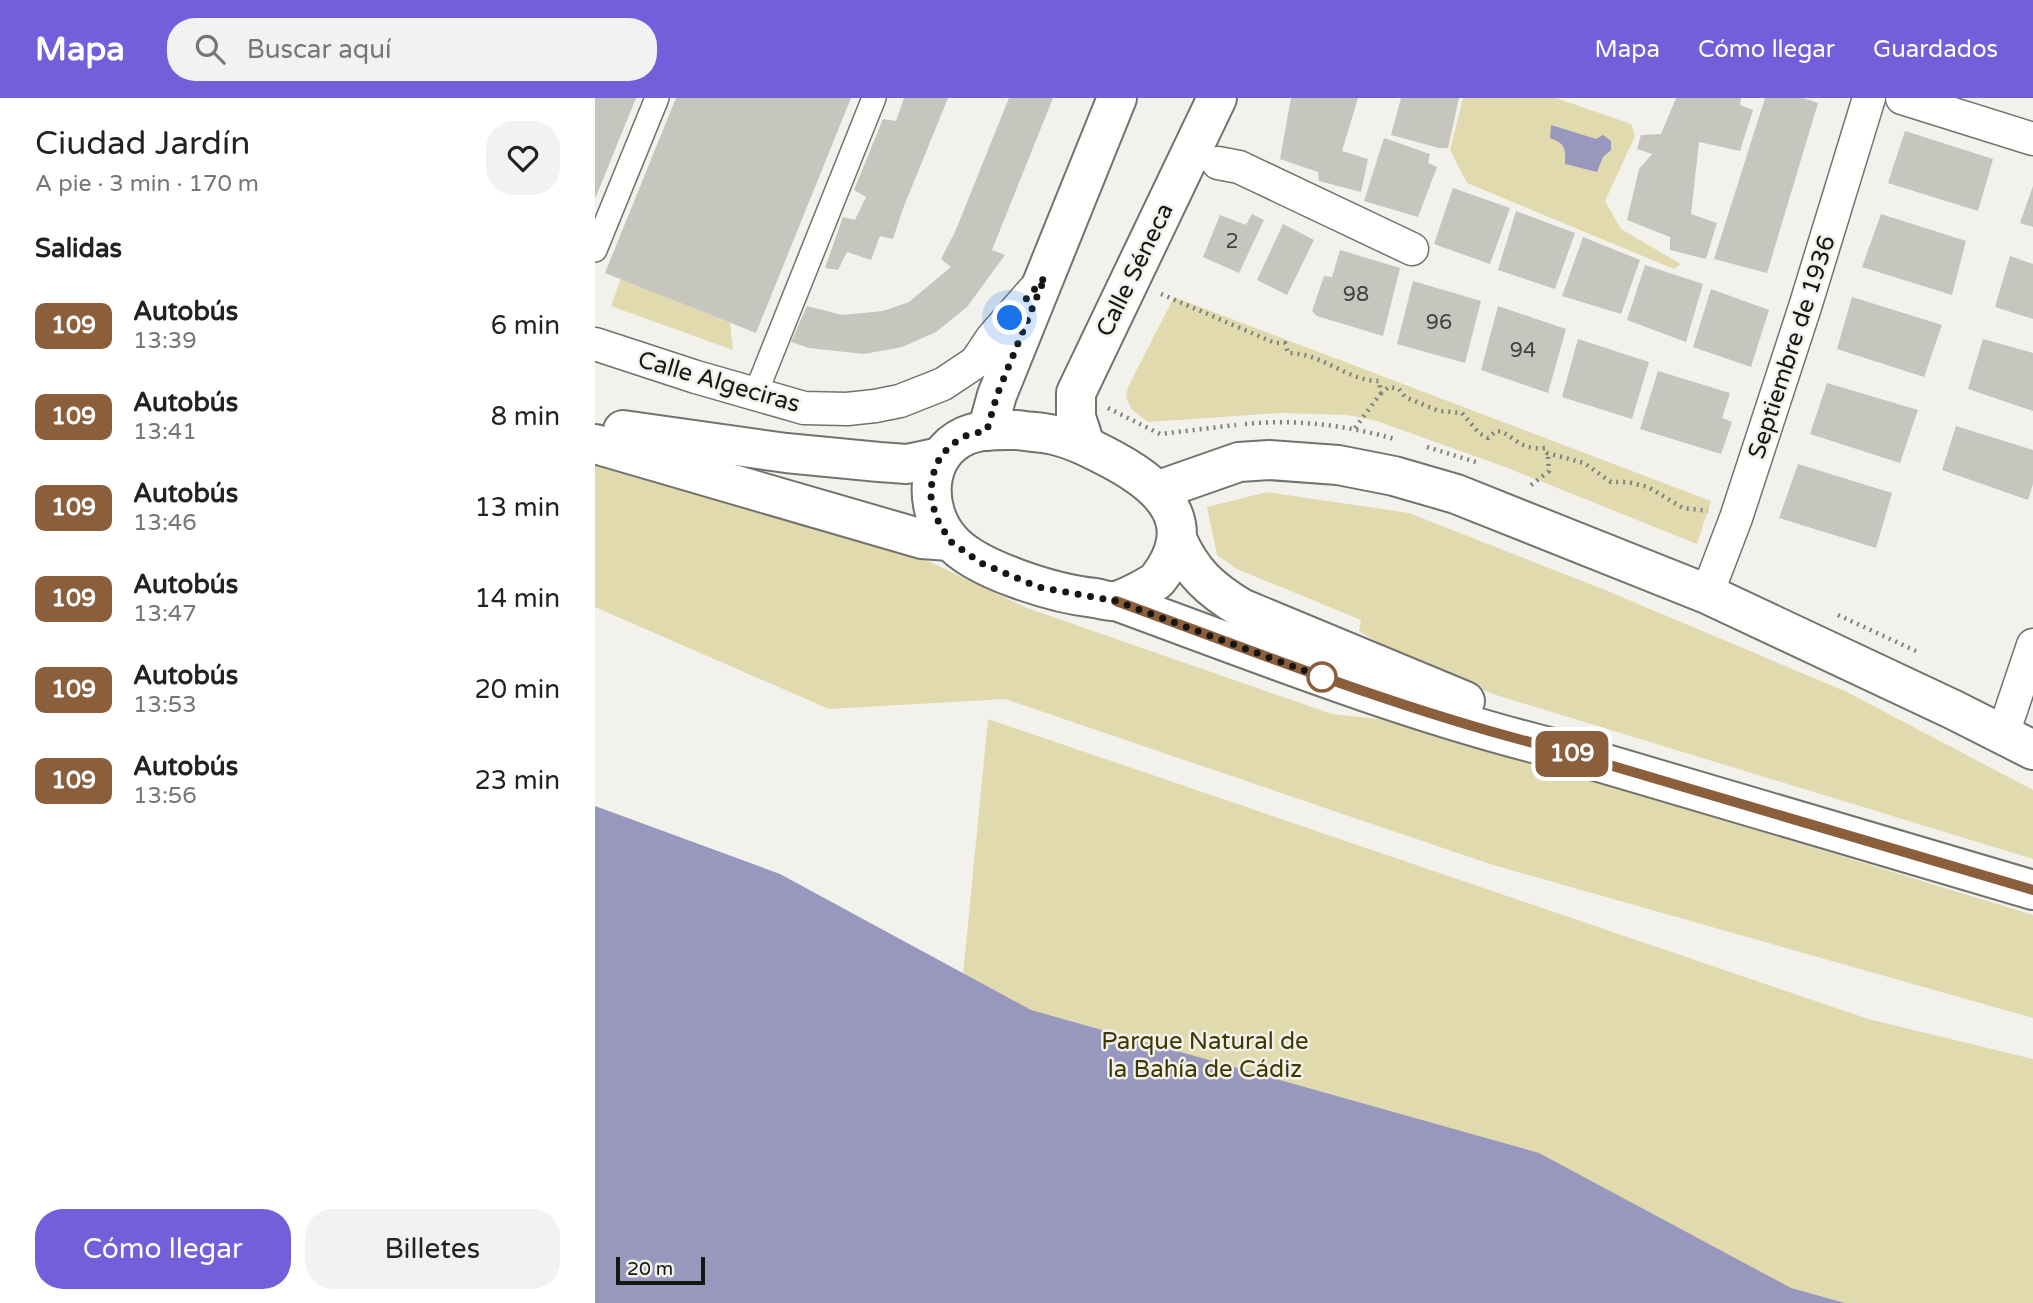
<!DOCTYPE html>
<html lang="es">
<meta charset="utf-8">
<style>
:root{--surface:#fff;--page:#f2f2f2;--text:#222;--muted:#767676;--accent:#735fda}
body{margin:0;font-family:"Varela Round",sans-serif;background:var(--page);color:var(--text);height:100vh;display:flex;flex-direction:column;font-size:26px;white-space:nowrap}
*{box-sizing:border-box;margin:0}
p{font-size:23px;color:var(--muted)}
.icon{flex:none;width:38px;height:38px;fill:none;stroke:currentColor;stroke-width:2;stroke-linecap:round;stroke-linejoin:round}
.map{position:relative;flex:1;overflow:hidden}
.panel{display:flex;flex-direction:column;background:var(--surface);width:595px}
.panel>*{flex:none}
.badge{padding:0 14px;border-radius:10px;font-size:24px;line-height:46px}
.scale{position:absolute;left:21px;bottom:18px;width:89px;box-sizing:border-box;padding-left:7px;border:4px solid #161613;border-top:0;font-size:19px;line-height:24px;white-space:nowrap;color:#161613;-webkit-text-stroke:5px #f2f1eb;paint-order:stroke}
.you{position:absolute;width:35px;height:35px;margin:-18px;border:5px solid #fff;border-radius:50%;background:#1a73e8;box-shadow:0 0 0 10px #1a73e833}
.map>.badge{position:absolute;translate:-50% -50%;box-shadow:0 0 0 4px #fff}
h2{padding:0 35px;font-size:26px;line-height:63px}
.round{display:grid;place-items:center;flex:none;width:74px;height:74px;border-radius:28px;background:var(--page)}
.overview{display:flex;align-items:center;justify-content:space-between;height:119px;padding:0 35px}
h1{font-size:33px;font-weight:600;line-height:52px}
.primary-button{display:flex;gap:14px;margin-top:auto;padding:14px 35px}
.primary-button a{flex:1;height:80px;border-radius:28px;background:var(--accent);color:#fff;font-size:28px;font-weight:600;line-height:80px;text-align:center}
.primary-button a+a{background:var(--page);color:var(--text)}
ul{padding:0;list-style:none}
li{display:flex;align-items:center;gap:21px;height:91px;padding:0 35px}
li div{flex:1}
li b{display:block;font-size:26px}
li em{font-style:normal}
li .badge{min-width:77px;font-weight:700;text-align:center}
header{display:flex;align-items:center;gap:42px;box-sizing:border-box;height:98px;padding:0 35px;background:var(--accent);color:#fff}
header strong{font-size:33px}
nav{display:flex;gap:38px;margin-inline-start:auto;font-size:24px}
.search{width:490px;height:63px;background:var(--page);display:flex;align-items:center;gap:18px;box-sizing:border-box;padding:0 24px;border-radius:28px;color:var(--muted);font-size:26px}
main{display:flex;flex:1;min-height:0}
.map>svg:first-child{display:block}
</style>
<header>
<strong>Mapa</strong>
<div class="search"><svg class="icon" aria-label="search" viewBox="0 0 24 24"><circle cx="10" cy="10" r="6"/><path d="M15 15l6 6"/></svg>Buscar aquí</div>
<nav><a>Mapa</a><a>Cómo llegar</a><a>Guardados</a></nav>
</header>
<main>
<section class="panel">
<div class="overview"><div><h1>Ciudad Jardín</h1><p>A pie · 3 min · 170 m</p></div><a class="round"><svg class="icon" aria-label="heart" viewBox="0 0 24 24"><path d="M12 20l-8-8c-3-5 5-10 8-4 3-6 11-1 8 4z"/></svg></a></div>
<h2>Salidas</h2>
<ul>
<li><span class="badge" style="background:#8b5e3c;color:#fff">109</span><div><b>Autobús</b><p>13:39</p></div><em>6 min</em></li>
<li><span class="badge" style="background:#8b5e3c;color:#fff">109</span><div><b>Autobús</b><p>13:41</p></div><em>8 min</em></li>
<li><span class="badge" style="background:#8b5e3c;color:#fff">109</span><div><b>Autobús</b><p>13:46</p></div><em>13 min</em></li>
<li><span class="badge" style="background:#8b5e3c;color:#fff">109</span><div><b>Autobús</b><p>13:47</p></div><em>14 min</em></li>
<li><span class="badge" style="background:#8b5e3c;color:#fff">109</span><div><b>Autobús</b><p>13:53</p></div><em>20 min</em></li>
<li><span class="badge" style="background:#8b5e3c;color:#fff">109</span><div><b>Autobús</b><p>13:56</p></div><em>23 min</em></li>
</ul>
<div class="primary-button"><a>Cómo llegar</a><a>Billetes</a></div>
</section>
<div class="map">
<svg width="1438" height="1205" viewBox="0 0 1438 1205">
<rect width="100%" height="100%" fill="#f2f1eb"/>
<g fill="#e1daae">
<path d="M868,0H961L1036,26L1040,38L1010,103L1026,131L1086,166L1079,171L872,85L855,52Z"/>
<path d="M26,181L135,225L138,252L16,208Z"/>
<path d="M579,199L1116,403L1102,446L910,369L782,323L752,317L686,315L553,324L537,312L531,300L533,289Z"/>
<path d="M0,357L314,454L432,510L737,616L794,622L839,633L1438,817V920L898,767L410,601L234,611L0,509Z"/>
<path d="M672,394L814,415L1010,492L1252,594L1438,692V761L901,597L811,561L764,533L766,522L642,471L622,457L612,409Z"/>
<path d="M393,621L1273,921L1438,961V1205H336Z"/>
</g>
<g fill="#9897be">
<path d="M956,27L1001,41L1008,37L1016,43V52L1008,59L1002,74L970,66C971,51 970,45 955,40Z"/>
<path d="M0,708L185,776L436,912L944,1055L1196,1190L1250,1205H0Z"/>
</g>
<g fill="#c6c5be">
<path d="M0,0H41L0,101Z"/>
<path d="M81,0H256L161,235L10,175Z"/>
<path d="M309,0H353L307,113L298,141L285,138L276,162L252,154L243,172L230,170L248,119L260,122L271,99L259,92L288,21L301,23Z"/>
<path d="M414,0H458L397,152L410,157L372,209L341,234L307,249L269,256L214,250L196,244L212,208L247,217L288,213L314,204L356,169L346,161L360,134Z"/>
<path d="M696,0H763L747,53L773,61L766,94L724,83L723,74L685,61Z"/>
<path d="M806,0H864L853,50H844L796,37Z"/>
<path d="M1081,0H1146L1145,7L1158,12L1145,53L1104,44L1096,116L1122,125L1111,161L1075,152V139L1032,122L1044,71L1057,56L1042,51L1046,37L1066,36Z"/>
<path d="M1170,0H1208L1223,5L1172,175L1119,161Z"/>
<path d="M1310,33L1398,61L1383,113L1293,85Z"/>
<path d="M789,40L835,56L833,65L842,69L823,119L769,103Z"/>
<path d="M1438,88V129L1425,125Z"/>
<path d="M858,90L915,110L895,166L839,146Z"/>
<path d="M921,113L980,135L960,191L903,172Z"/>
<path d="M657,116L669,122L644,175L608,159L625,117L651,127Z"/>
<path d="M1286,116L1371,143L1357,197L1267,169Z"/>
<path d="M688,126L719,142L692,197L662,182Z"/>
<path d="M988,139L1045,162L1026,216L967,198Z"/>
<path d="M745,152L805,170L788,238L722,218L717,213L729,178L737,179Z"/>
<path d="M1415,158L1438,166V221L1400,209Z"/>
<path d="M1050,167L1108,186L1091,244L1032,222Z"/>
<path d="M818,183L886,203L870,265L802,246Z"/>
<path d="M1116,191L1174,212L1156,269L1098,249Z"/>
<path d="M1257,199L1347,227L1329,279L1242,251Z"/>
<path d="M903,208L971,231L953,295L886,272Z"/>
<path d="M983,241L1054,264L1037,321L967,299Z"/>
<path d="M1388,241L1438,255V313L1373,291Z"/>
<path d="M1063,273L1135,295L1127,320L1137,324L1126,356L1045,331Z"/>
<path d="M1232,285L1323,312L1305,365L1215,336Z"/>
<path d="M1361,328L1438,352V386L1433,402L1347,372Z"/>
<path d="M1203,366L1297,395L1281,450L1184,420Z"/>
</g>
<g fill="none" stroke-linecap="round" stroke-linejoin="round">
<g stroke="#73726c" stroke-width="26">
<g id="pedestrian">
<path d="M0,152L62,0"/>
<path d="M160,297L279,0"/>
</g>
</g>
<g stroke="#73726c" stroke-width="35">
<g id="minor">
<path d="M1307,0L1438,41"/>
<path d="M623,65L644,69L817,151"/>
<path d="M0,246L101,279L209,310L252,311L280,308L305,303L348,286L381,264L397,240L438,193"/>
<path d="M1112,496L1141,420L1210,209L1274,0"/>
<path d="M1408,636L1438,547"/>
</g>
</g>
<g stroke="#73726c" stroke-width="42">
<g id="tertiary">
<path d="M392,333L402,297L522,0"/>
<path d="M490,347L481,319V295L622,0"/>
<path d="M564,392L644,364L674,362L743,367L799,378L861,396L1112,496L1359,612L1438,652"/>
</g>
</g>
<g stroke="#73726c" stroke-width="42">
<g id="secondary">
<path d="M28,332L191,355L284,364L312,366L345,359"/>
<path d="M422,332C434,334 447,334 459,337C480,342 499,352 518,362C568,389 606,425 563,481C558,487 530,501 521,503C515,504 506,501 500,500C461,496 380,472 355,442C328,411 329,357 370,338C386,331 405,332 422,332Z"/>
<path d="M0,346L327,441L355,443"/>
<path d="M582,441C597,475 615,491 646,510L870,603"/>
<path d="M521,503C663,555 804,611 950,648L1438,792"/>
</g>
</g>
<g stroke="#81817c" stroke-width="4.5" stroke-dasharray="2 5" stroke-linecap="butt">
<path d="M566,196L680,245H690L693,255C728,255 752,283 784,283L786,295L794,289L804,291L810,299L844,313L867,315L884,335L893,340L901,333C916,333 922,353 950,350L952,355L989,365L1016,384H1033L1053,389L1088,410L1113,413"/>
<path d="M513,310L565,336L641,327"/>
<path d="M650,326C701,321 750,327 800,341"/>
<path d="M760,330L786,295"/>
<path d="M832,349L884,365"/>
<path d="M936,387L954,373L953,356"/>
<path d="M1243,517L1321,553"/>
</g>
<use href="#pedestrian" stroke="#fff" stroke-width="23"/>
<use href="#minor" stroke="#fff" stroke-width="32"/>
<use href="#tertiary" stroke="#fff" stroke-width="38"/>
<use href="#secondary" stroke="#fff" stroke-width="38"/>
</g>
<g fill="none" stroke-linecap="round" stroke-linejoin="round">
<g stroke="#fff" stroke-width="16">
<path id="line" d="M521,503C663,555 804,611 950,648L1438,792"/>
</g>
<use href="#line" stroke="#8b5e3c" stroke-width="10"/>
<path stroke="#161613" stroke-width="7" stroke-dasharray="0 12.6" d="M415,220L450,179L402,297L392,332L370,338L356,347L345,359L337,379L336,401L342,421L355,443L386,465L443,489L521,503L727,579"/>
</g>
<circle fill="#fff" stroke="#8b5e3c" stroke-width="3.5" cx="727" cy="579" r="14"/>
<g text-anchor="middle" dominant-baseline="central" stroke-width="5" stroke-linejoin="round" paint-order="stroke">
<g font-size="21" fill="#42423e">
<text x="637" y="143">2</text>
<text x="761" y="196">98</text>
<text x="844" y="224">96</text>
<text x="928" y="252">94</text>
</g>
<g font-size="24" fill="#161613" stroke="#f2f1eb">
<text transform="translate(540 172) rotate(-64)">Calle Séneca</text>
<text transform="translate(1197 249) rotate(-72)">Septiembre de 1936</text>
<text transform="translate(124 284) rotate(16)">Calle Algeciras</text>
</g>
<g font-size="24" fill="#3f3700" stroke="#f2f1eb">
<text x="610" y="943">Parque Natural de<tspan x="610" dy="28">la Bahía de Cádiz</tspan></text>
</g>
</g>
</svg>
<div class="scale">20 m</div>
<div class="you" style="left:415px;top:220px"></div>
<b class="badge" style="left:977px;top:656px;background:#8b5e3c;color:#fff">109</b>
</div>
</main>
